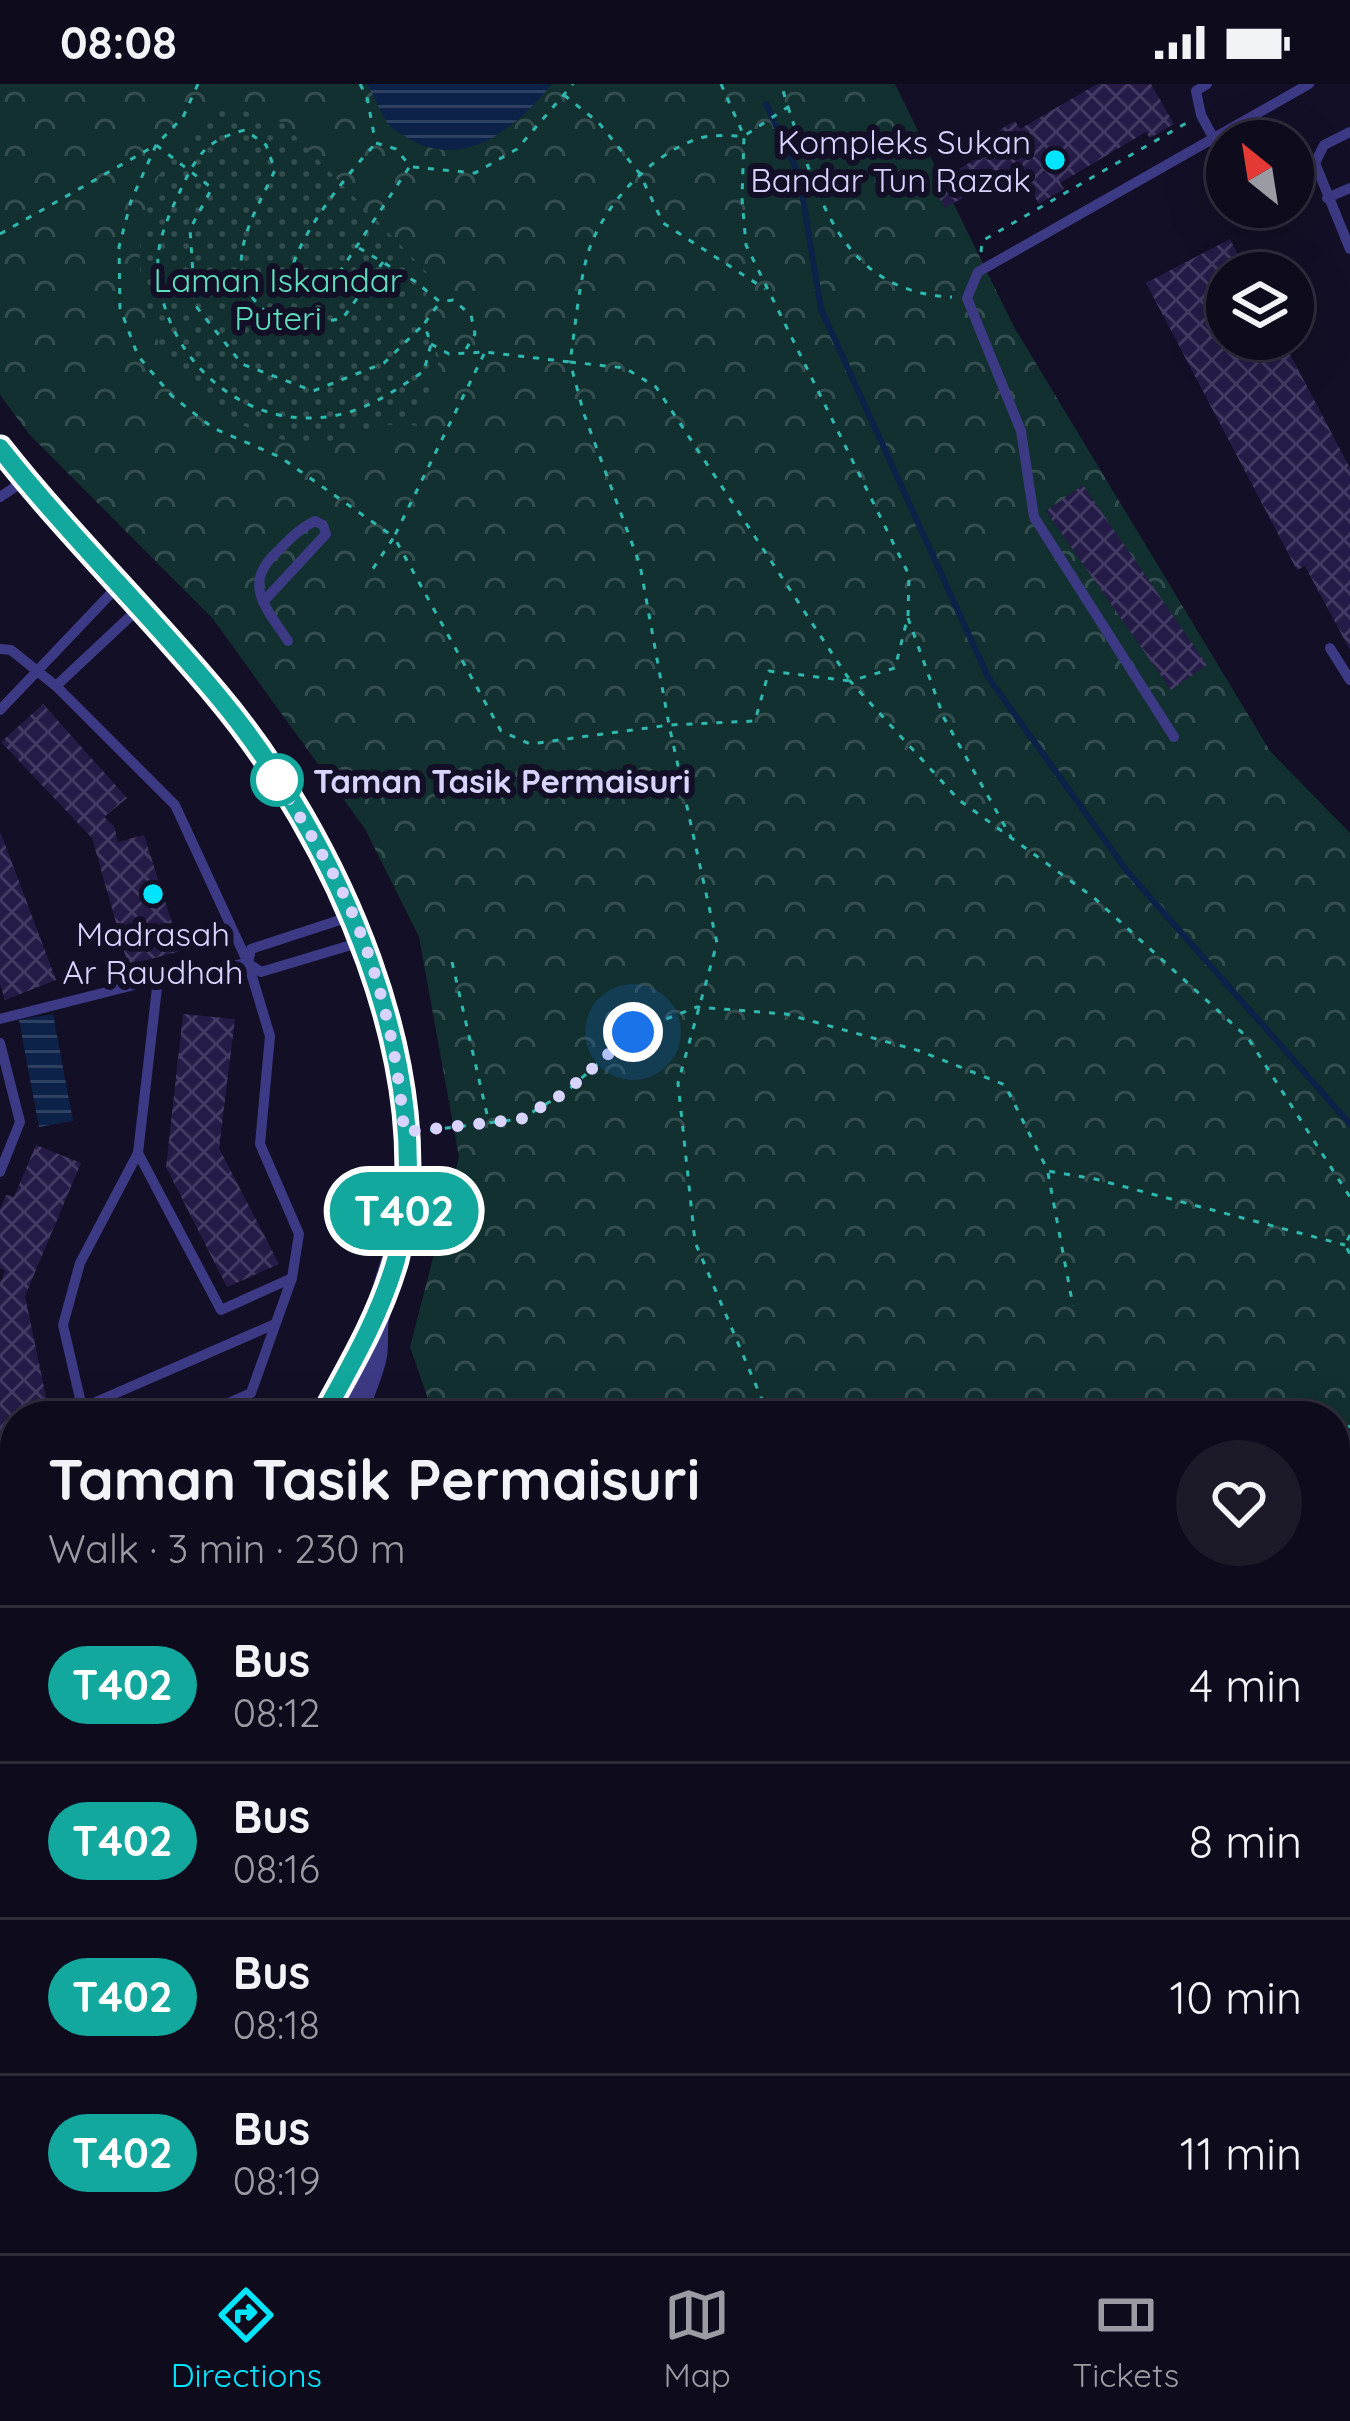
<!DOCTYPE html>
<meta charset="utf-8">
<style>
:root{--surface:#0e0b1c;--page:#1c1929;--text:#f1f3f6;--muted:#9b9ba3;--line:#2e2b3b;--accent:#00e5ff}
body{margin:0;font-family:Quicksand,sans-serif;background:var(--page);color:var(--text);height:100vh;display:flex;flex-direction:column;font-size:45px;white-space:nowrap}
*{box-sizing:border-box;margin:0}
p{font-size:39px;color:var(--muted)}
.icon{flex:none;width:66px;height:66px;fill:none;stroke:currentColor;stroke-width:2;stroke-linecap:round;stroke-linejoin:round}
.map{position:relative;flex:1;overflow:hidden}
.side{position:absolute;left:0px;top:1317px;width:1350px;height:852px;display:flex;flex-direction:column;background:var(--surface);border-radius:48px 48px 0 0;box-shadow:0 12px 48px #0002,0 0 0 3px var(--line)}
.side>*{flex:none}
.badge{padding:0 24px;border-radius:39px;font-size:42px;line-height:78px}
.needle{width:78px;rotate:330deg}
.fabs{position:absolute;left:1206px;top:36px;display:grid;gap:24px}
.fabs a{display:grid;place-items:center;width:108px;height:108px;border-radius:50%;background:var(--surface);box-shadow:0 12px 48px #0002,0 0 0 3px var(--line);font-size:60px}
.you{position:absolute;width:60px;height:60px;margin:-30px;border:9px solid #fff;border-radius:50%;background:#1a73e8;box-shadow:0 0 0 18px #1a73e833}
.map>.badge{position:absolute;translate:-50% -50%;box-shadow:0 0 0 6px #fff}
.round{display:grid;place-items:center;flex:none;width:126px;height:126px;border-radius:63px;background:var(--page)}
.overview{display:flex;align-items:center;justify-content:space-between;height:204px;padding:0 48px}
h1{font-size:57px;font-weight:800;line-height:90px}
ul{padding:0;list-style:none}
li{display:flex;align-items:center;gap:36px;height:156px;padding:0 48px;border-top:3px solid var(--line)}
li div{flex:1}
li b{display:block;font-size:45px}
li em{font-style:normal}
li .badge{min-width:132px;font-weight:700;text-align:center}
.status{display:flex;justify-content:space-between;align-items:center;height:84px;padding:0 60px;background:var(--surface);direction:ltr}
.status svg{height:33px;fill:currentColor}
.tabs{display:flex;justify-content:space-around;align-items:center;height:168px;border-top:3px solid var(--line);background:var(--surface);font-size:33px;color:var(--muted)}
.tabs a{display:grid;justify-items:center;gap:6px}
.tabs .on{color:var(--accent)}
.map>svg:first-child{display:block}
</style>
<div class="status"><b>08:08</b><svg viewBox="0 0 49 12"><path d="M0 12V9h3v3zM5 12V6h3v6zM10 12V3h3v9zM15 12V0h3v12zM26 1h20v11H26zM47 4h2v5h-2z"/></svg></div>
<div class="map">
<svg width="1350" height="2169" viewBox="0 0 1350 2169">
<defs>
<pattern id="forest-crowns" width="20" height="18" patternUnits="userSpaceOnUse" patternTransform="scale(3)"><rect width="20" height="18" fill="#12302f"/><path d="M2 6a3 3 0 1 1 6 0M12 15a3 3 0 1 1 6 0" fill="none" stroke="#344d4e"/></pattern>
<pattern id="garden-dots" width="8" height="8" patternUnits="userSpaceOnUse" patternTransform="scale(3)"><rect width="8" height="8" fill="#12302f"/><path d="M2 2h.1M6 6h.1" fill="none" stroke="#344d4e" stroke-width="1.8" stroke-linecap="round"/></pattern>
<pattern id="water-rules" width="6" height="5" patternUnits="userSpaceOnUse" patternTransform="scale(3)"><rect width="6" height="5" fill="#0c2248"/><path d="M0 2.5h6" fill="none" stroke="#2f4163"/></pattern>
<pattern id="building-cross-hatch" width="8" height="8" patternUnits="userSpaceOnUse" patternTransform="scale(3)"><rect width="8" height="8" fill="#241b47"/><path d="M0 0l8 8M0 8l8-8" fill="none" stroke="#433b63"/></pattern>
</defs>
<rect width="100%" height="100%" fill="#130f26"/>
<g fill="url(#forest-crowns)">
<path d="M0,0H895L1014,243L1270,667L1350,749V2126L1335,2121V1332H434L410,1263L459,1073L419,853L365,745L213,535L29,350L0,311Z"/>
<path d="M2,1582L15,1596V1753L0,1772Z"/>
</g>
<path fill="url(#garden-dots)" d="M217,19L282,38L434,196L416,230L440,274L417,342C374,332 338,367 293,358C169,334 104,205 160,90C173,65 199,41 217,19Z"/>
<path fill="#12302f" d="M770,2154H946L932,2169H787Z"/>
<g fill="url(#water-rules)">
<path d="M367,0H552C516,44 463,89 406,53C401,49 394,47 390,42C381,32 375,12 367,0Z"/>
<path d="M53,930L73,1037L39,1043L19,936Z"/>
</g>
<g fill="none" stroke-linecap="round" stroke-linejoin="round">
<path stroke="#0c2248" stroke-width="6" d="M766,20L799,91L821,225L988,593L1127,787L1350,1040"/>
</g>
<g fill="url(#building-cross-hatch)">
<path d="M1097,0H1151L1174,40L1150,54L1146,48L1060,99L1064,105L1039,120L1017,83L945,124L932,101L1003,59L996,48L1015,37L1020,45Z"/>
<path d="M1230,155L1247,189H1227V255H1282L1350,384V566L1305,482L1297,486L1146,199Z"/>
<path d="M1083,401L1207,581L1171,606L1046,427Z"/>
<path d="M43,620L127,714L104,733L114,742L118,758L144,751L181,867L128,881L92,754L1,658Z"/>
<path d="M0,747L56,896L5,916L0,900Z"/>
<path d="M183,930L235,935L219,1064L279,1180L227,1203L166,1083Z"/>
<path d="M36,1061L81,1079L25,1212L50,1332H15V1346L0,1349V1199L5,1187L0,1184V1125L6,1111L14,1113Z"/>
<path d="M15,2049V2147L0,2164V2067Z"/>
<path d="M314,2154H363L371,2169H287Z"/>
<path d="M421,2154H477L497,2169H422L414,2163Z"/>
<path d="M1030,2154H1084L1079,2169L1029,2159Z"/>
</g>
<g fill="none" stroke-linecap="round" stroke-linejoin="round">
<g stroke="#2fb8b0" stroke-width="3" stroke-dasharray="6 9" stroke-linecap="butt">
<path d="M198,0L183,33L156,61L131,117L119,163L120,224L138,272L172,312L213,344L280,373L394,453L372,486"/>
<path d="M360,0L367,13L375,56"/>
<path d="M721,0L744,52L788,23L781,0"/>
<path d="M564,11L599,39L640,90L663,139L765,205"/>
<path d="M788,23C818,112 840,208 952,213"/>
<path d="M376,59L396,65L410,82L329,204L308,212L289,197C295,154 346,92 376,59Z"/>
<path d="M413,83L475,89L517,65L573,0"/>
<path d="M0,150L156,61L212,104L190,145L195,221L242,280L313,307L384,279L423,241"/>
<path d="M359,164L416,198L440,218L453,216L471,231L475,250L466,265"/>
<path d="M981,168L982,157L1188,38"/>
<path d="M383,178L343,234L297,244C287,238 272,233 263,225C217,185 255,130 275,86L266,61L245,46C207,56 198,69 181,105C170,129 156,157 158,184C162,276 249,353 342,330C372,323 399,304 424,287L431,260L424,240L440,218"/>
<path d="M431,260L449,270L485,268L570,278C575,245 578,209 586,176C599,125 648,72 697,55C711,50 729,52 744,52L742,115L746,161L909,491L908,532L895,584L850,597L959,716L1093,813L1248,954L1350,1113"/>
<path d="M484,270L394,453L501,647L530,660L669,641L755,637L769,587L850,597"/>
<path d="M908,534L944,634L1011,753"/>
<path d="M452,878L489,1039"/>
<path d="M430,1046L521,1035L566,1008L633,948L697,923L786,930L920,967L1005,1001L1048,1087L1095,1095L1345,1161"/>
<path d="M1048,1089L1073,1222"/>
<path d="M1350,1151L1345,1161L1350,1170"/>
<path d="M769,1332L695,1158L678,999L717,859L669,641L640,481L584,330L570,278L625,284L656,303L849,595"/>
<path d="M1335,1350L1350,1342"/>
<path d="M1335,2090L1343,2101L1350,2102"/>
</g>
<g stroke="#3d3a85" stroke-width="10">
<path d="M1207,0L1196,7L1201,31L1214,55"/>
<path d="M1350,48L1324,61L1315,79L1350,165"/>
<path d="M1327,114L1350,104"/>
<path d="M0,413L24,397"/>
<path d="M263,518L326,450L323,441L315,437C300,444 289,456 278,467C241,500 266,523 288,557"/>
<path d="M1330,564L1350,596"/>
<path d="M0,565L11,566L56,602L175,721L248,879L270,952L260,1060L299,1150L292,1194L251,1309L199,1332"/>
<path d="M56,602L137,526"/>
<path d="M0,626L118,502"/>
<path d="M1174,653L1034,433L1021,347L967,214L978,188L1309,0"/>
<path d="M248,879L251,865L349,833"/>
<path d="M158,895L138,1069L221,1226L292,1194"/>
<path d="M0,935L158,895L248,879L261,888L361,858"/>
<path d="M0,959L20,1038L0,1088"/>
<path d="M82,1324L275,1240"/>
<path d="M84,1332L63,1241L80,1179L138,1069"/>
<path d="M0,1360L15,1357"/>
<path d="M0,1406L15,1407"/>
<path d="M0,2049L15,2032"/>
<path d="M682,2154L698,2169"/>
<path d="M16,2169L27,2156"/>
<path d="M1226,2169L1227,2154"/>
</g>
<g stroke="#3d3a85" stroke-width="21">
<path d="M0,1974L15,1990"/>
<path d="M132,2154L140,2169"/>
<path d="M171,2169L198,2154"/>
</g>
<g stroke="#3d3a85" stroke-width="24">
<path d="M0,364C67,450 146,527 217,611C330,745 419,942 405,1120C402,1161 384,1196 377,1235C375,1247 377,1260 375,1272C371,1292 361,1312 354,1332"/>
<path d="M323,1332L376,1236"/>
<path d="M0,1495L15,1509"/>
<path d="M0,1533L15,1549"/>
<path d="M614,2154L629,2169"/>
</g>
</g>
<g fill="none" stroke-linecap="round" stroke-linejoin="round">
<g stroke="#fff" stroke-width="27">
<path id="line" d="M0,364C68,450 147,527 217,611C334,750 445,992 396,1176C380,1232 351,1281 323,1332"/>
</g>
<use href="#line" stroke="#12a89d" stroke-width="18"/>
<path stroke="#d9d4ff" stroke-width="12" stroke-dasharray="0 21.6" d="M277,696L272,687C294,724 318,761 338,799C377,875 398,964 404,1048L521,1035L566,1008L633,948"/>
</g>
<g fill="#00e5ff" stroke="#130f26" stroke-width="4.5">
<circle cx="1055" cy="76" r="12"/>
<circle cx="153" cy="810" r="12"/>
</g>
<circle fill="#fff" stroke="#12a89d" stroke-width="6" cx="277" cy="696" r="24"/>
<g text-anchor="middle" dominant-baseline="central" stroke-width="12" stroke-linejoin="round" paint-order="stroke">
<g font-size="33" fill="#d9d4ff" stroke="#130f26" text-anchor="end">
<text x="1031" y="57">Kompleks Sukan<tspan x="1031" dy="38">Bandar Tun Razak</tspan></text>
<text x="153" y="849" text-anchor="middle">Madrasah<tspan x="153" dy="38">Ar Raudhah</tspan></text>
</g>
<g font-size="33" fill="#5fe0c0" stroke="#130f26">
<text x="278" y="195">Laman Iskandar<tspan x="278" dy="38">Puteri</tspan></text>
</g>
<g font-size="33" font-weight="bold" fill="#d9d4ff" stroke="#130f26" text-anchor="start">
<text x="313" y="696">Taman Tasik Permaisuri</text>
</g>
</g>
</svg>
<div class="fabs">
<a><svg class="needle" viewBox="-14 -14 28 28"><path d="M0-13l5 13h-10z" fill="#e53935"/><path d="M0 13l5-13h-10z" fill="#9b9ba3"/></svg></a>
<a><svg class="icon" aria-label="layers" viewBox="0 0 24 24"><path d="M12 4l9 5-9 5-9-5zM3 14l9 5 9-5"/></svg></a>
</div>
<div class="you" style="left:633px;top:948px"></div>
<b class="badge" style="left:404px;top:1127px;background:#12a89d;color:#fff">T402</b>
<section class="side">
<div class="overview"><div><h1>Taman Tasik Permaisuri</h1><p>Walk · 3 min · 230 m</p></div><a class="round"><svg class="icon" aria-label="heart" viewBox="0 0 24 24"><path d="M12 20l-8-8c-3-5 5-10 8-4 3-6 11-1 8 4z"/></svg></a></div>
<ul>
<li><span class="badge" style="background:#12a89d;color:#fff">T402</span><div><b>Bus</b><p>08:12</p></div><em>4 min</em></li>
<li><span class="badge" style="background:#12a89d;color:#fff">T402</span><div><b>Bus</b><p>08:16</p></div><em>8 min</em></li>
<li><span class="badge" style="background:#12a89d;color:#fff">T402</span><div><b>Bus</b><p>08:18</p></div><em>10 min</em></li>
<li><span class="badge" style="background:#12a89d;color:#fff">T402</span><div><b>Bus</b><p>08:19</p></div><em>11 min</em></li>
</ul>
</section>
</div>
<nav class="tabs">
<a class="on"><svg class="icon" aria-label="directions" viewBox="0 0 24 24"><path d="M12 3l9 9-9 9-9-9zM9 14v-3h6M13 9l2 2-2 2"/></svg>Directions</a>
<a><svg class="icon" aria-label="map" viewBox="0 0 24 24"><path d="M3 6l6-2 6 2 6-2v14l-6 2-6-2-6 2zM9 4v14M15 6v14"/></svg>Map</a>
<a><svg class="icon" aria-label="tickets" viewBox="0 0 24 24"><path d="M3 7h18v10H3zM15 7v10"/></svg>Tickets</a>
</nav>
